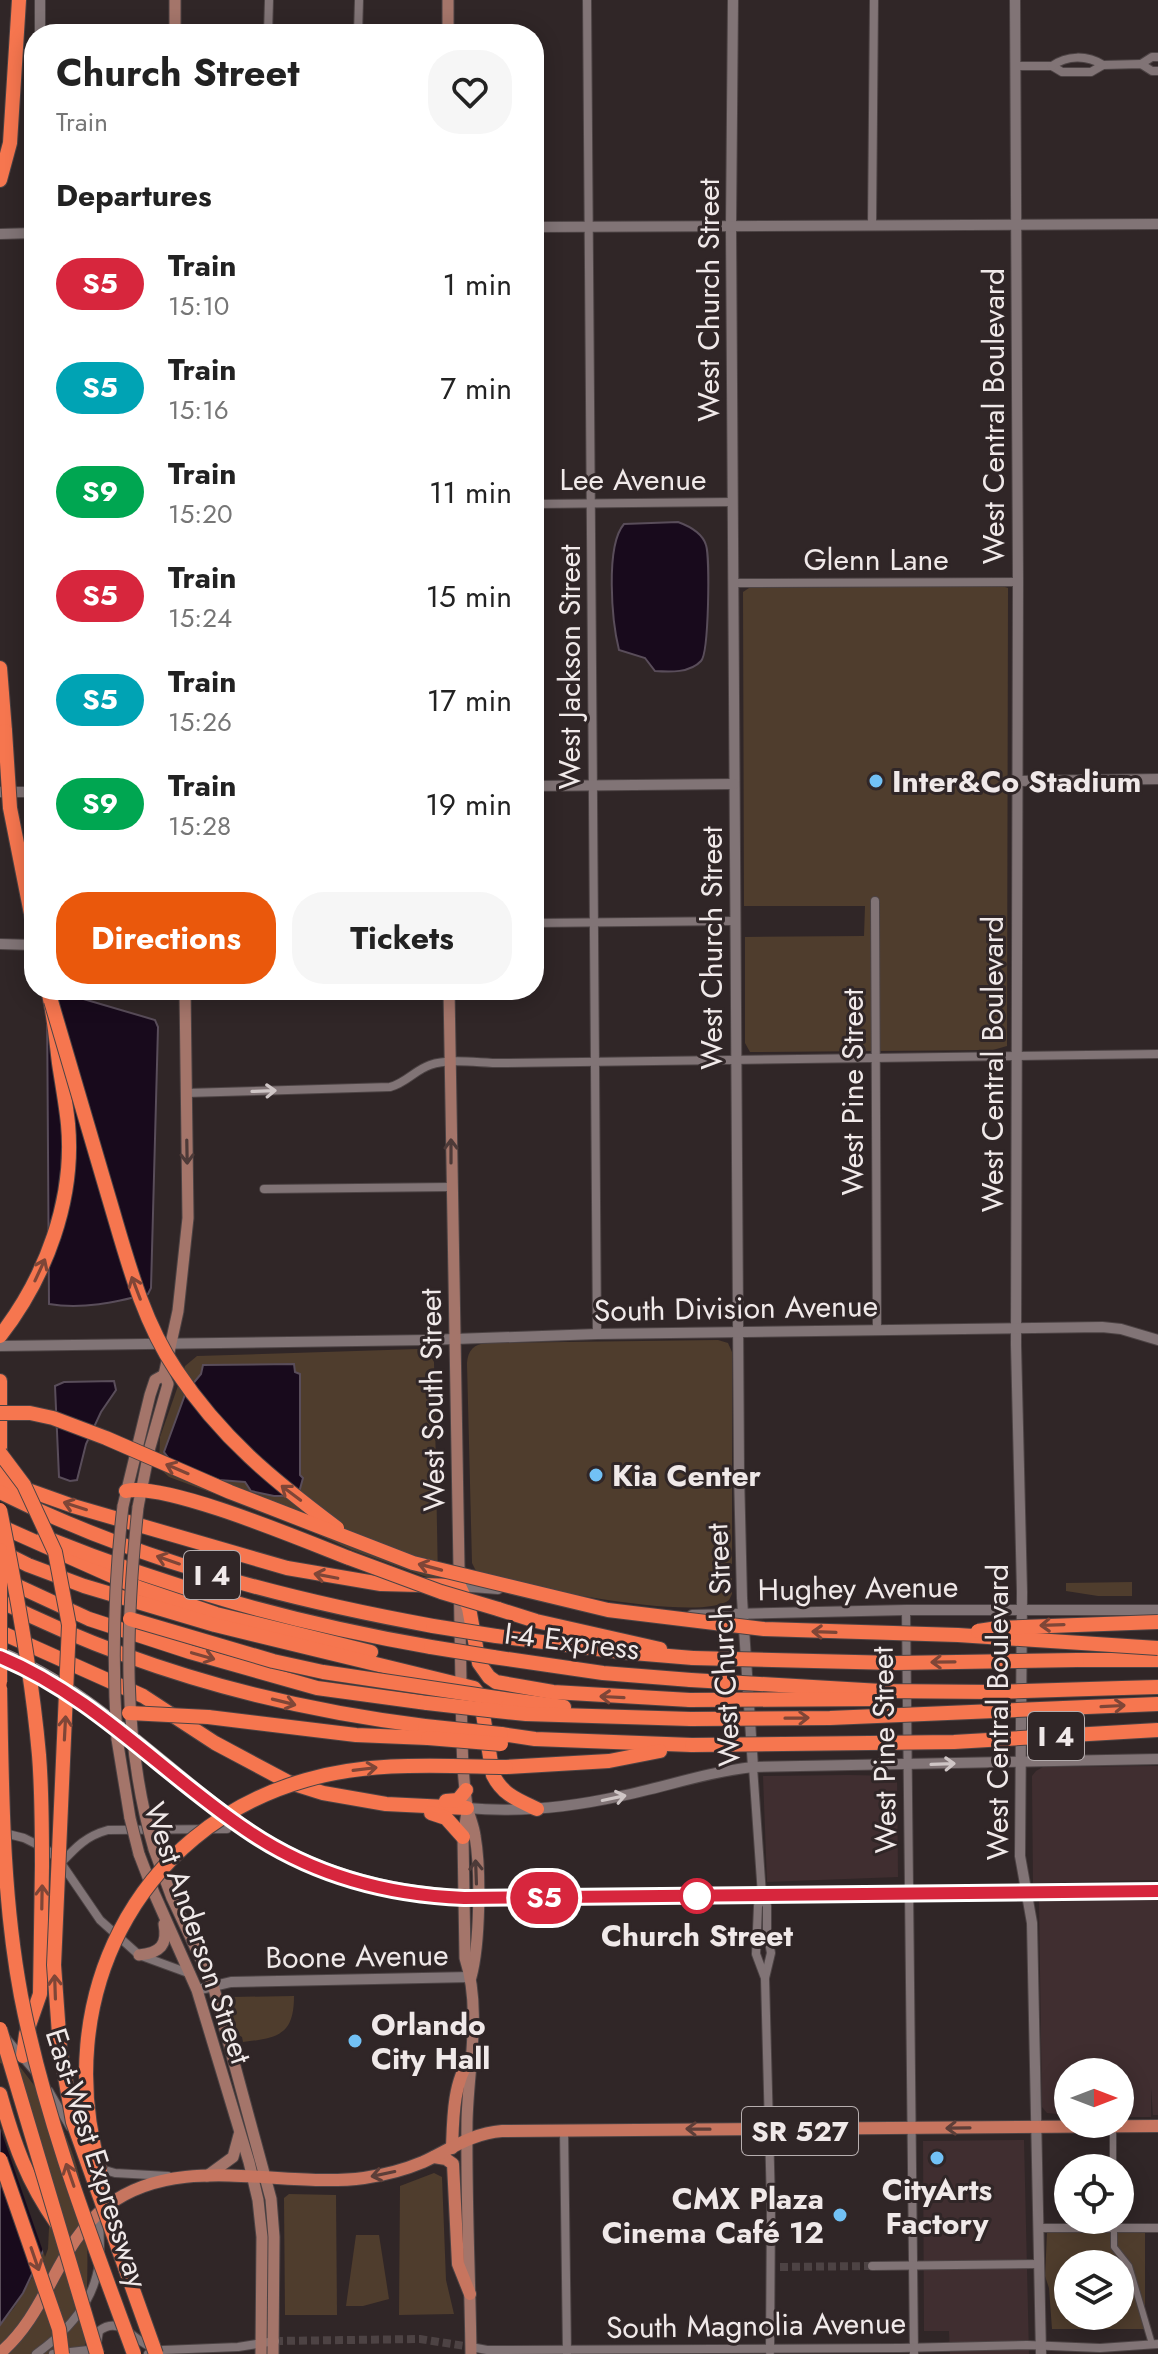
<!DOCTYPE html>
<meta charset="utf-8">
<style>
:root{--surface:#fff;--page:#f6f6f6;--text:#222;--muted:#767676;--accent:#ea580c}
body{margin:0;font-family:Jost,sans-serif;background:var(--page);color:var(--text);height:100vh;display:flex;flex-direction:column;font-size:30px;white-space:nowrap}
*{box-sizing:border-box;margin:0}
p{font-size:26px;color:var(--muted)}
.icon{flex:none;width:44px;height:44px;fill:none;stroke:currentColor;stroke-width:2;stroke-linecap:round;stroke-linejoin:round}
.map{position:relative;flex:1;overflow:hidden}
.drawer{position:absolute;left:24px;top:24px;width:520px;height:976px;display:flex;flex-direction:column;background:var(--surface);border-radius:32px;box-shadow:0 4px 20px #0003}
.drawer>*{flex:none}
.badge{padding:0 16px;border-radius:26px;font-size:28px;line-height:52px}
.needle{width:52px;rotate:90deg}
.tools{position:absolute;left:1054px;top:2058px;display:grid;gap:16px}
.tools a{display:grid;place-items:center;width:80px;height:80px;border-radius:50%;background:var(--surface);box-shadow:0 4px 20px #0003;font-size:40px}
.map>.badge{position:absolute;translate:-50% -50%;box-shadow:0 0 0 4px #fff}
h2{padding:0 32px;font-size:30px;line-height:72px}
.round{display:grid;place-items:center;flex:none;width:84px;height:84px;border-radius:32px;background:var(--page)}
.overview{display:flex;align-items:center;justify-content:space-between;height:136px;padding:0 32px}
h1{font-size:38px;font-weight:700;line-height:60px}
.cta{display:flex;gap:16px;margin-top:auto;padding:16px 32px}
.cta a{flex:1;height:92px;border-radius:32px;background:var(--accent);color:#fff;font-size:32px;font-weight:700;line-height:92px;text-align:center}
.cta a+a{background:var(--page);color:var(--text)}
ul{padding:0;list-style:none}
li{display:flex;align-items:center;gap:24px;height:104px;padding:0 32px}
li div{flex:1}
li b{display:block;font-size:30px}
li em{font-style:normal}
li .badge{min-width:88px;font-weight:700;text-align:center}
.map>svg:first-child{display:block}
</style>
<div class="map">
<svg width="1158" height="2354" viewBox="0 0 1158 2354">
<rect width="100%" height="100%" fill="#302627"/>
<g fill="#402e30">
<path d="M1158,1766V1880L1033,1883L1032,1776L1036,1771L1043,1767Z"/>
<path d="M849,1775L897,1776L898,1877L767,1882L763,1776Z"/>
<path d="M1158,1897V2115H1153L1151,2088V2117H1120V2072H1068V2115L1047,2113L1042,2107L1039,1901Z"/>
<path d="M1024,2140L1029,2354H950L949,2331H924L923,2141Z"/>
</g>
<g fill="#4f3d2d" fill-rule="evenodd">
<path d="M1002,586L1008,588V593L1007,1046L993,1050L750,1052L745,1043V937L864,936L865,906H744L743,592L749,588Z"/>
<path d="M718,1340L728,1343L732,1352V1594L729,1600C700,1623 533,1587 491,1579L476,1571L472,1563L467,1363C468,1350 474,1344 487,1343Z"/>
<path d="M418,1349L431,1357L434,1362L438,1581L352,1550L290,1522L169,1477L159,1468L160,1437L185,1366L197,1356Z"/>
<path d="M1132,1582V1596H1098L1066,1591V1583Z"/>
<path d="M294,1996C294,2035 278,2038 243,2042L242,2037L237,2034L229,2005L231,1997Z"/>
<path d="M0,2044L9,2052C23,2072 40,2091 53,2112C99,2186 86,2271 85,2354H0V2325L14,2308L34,2274L0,2067Z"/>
<path d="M434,2173L442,2177L446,2280L454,2314L399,2315L400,2186Z"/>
<path d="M289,2194L336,2195L337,2315H285L284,2198Z"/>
<path d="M1047,2233H1145V2329H1052L1049,2288L1045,2276ZM1068,2264H1120V2316H1068Z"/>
<path d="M356,2235H379L389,2299L363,2306H346Z"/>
</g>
<g fill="#180a1c" stroke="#594d5a" stroke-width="2">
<path d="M678,522C689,526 702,532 706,545C710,557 709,653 701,661C690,673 670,672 655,671L645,658L619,650C612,622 605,546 624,524Z"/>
<path d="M53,994L80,998L155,1020L158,1027L151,1288L148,1294C116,1302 82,1310 49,1304L47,999Z"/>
<path d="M294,1364L295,1372L300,1374V1475L303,1478L298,1496H274L251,1491L245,1482L219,1480L170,1460L164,1452L186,1392L201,1374L203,1365Z"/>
<path d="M114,1381L116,1390L101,1412L86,1444L77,1480L70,1481L59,1477L55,1386L64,1382Z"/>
<path d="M0,2067L44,2249L23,2293L0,2325Z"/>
</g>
<path fill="#302627" d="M0,2063L7,2066L50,2207L48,2249L45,2257L0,2128Z"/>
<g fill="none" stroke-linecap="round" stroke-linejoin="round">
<g stroke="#4d4344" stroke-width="8" stroke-dasharray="8 4" stroke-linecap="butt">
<path d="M780,2267L872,2266"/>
<path d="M275,2341L420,2339L471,2347"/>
</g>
<g stroke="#4c4344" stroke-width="8">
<g id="pedestrian">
<path d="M1113,2127V2168"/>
<path d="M1114,2220V2247L1129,2266L1152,2344"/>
</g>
</g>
<g stroke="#4c4344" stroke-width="10">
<g id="minor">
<path d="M587,0L597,1334"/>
<path d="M268,34L269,0"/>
<path d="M358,34L359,0"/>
<path d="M1141,64L1152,57H1158"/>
<path d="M1015,66H1052L1062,72H1091L1103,65L1141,64L1152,71H1158"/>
<path d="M1052,66C1067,55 1087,55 1103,65"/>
<path d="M872,226L874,0"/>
<path d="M534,504L733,502"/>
<path d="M734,583L1018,582"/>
<path d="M875,901L877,1330"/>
<path d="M534,923L735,921"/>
<path d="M186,1093L390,1087C406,1083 415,1070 430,1065C451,1058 478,1063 501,1063L1158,1054"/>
<path d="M264,1189L451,1187"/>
<path d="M906,1610L914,2354"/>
<path d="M753,1767L762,1895L767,1906V1931L771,1953L765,1978L771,2204L770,2352"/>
<path d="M0,1832L24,1838L46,1849L59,1860L100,1920L139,1955L191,1974"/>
<path d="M61,1863C76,1847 86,1836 108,1830L227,1829"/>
<path d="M762,1896L758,1906L756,1954L765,1978"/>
<path d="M6,2038L36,2073"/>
<path d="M49,2091L70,2127"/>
<path d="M564,2130L567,2353"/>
<path d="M98,2168L115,2173L168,2176"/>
<path d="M99,2211L100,2250"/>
<path d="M1038,2228H1158"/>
<path d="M872,2266L1039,2264"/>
<path d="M97,2343L99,2331C121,2314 133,2342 154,2348"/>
<path d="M471,2347L487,2350L900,2348L1027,2345L1100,2348L1158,2344"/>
<path d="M36,2354C67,2332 94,2302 99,2263"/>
<path d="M53,2354L97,2349"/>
<path d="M148,2354L163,2350L238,2347L275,2341"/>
</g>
</g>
<g stroke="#4c4344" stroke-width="12">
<g id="tertiary">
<path d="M733,0L731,227L739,1473L742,1598L753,1767"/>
<path d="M1015,0L1018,582L1016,1345L1022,1592L1020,1856L1032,1923L1041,2354"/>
<path d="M40,34V0"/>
<path d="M534,227L1158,224"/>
<path d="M0,234L34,233"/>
<path d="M1017,781L1158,779"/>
<path d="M534,786L734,784"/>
<path d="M0,792H34"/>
<path d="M0,944L34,945"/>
<path d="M161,990H185"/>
<path d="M0,1346L427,1340L597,1334L1102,1327L1121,1329L1158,1340"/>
<path d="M459,1586L498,1589"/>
<path d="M692,1615L906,1610H1158"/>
<path d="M467,1808C519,1813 571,1807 621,1796C665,1787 707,1772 753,1767L1158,1759"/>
<path d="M197,1990L231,1982L471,1977"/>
</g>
</g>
<g stroke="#4c4344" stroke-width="13">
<g id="secondary">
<path d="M175,34V0"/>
<path d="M448,34V0"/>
<path d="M449,990L461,1683C462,1724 461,1766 467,1806C469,1816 474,1826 475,1836C481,1870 480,1944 471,1977"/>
<path d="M123,1506L150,1395L155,1380L164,1375"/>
<path d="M138,1507L150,1447L168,1384L164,1375L178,1311L188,1218L185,990"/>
<path d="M117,1739L130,1818"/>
<path d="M467,1812L463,1837L465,1958C482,2010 468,2069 467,2122C466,2199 470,2277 471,2354"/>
<path d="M154,1849L172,1898L213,1985L271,2199L274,2237L273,2354"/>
<path d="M139,1854L154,1893L197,1990L249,2162L258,2200L262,2237L261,2354"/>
<path d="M139,1955C160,1953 168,1945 164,1924"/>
<path d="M207,2176L233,2157L239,2135"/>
</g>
</g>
<g stroke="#4c4344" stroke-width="14">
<g id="primary">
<path d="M452,2148C453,2121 453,2081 470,2060"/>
<path d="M434,2157L446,2159L453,2164L458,2264L470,2294"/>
<path d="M0,2353C48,2313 57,2244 107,2206C179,2151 281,2189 364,2178C384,2175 404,2170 423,2162C449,2150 472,2133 502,2131L1158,2126"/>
</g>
</g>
<g stroke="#4c4344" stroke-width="16">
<g id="motorway">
<path d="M0,180L10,143L19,0"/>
<path d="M0,668L5,731"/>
<path d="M0,1336C46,1277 75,1199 68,1124C66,1104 62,1083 59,1063C56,1039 54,1014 48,990"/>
<path d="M0,1381V1479"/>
<path d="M0,1480L73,1506L287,1568L381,1584L459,1586L469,1608L479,1663L489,1677L496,1682L553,1692L690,1700"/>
<path d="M126,1491C166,1482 305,1541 349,1558"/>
<path d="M0,1492C136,1560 284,1599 433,1626"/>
<path d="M0,1526L139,1588L216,1614L371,1652"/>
<path d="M44,1537C173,1589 294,1623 431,1647"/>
<path d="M0,1551L28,1565L84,1586L215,1625L474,1688L480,1696L493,1775C503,1795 518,1800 537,1809"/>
<path d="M7,1581L89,1619L190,1652L317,1688L427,1703"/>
<path d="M0,1601C133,1668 278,1708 425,1726"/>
<path d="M498,1609L536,1621L660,1649"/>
<path d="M0,1632L143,1696L215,1743L288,1782L323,1793L386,1804L467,1808"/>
<path d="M496,1636L621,1652L693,1658"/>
<path d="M493,1657L603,1673L691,1680"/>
<path d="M1077,1660H1158"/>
<path d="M1122,1688L1158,1687"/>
<path d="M497,1698L564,1707"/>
<path d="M497,1711L526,1714L691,1719"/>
<path d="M208,1717L356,1735L428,1738"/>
<path d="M501,1734L535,1739L692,1745"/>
<path d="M506,1767L609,1761L660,1751"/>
<path d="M446,1801L458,1800L466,1790"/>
<path d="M431,1813L446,1818L463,1837"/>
<path d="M23,2056L26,2034L40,1994L42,1866"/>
<path d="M0,2094C14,2144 27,2181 57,2224"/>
</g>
</g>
<use href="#pedestrian" stroke="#817476" stroke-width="6"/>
<use href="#minor" stroke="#817476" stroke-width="8"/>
<use href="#tertiary" stroke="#817476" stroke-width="10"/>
<use href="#secondary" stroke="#a4756a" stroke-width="11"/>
<use href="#primary" stroke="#c7755f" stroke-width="12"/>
<use href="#motorway" stroke="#f6764f" stroke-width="14"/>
<g stroke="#8c8384" stroke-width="6">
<path id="rail" d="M0,1649C93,1686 163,1764 243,1821C315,1872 398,1892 485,1893L1158,1886"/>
</g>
<use href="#rail" stroke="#302627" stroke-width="3" stroke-dasharray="9" stroke-linecap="butt"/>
<g stroke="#4c4344" stroke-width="13" stroke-linecap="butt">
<g id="secondary-bridge">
<path d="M138,1507C126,1623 121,1737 154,1849"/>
<path d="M117,1739C112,1662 114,1583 123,1506"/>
<path d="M130,1818L139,1854"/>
</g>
</g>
<g stroke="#4c4344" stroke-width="16" stroke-linecap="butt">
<g id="motorway-bridge">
<path d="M5,731L10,808L34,929"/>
<path d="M51,1001C70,1066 89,1130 108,1195C126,1255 141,1318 176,1370C221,1438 273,1480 337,1528"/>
<path d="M0,1413H30L53,1418L106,1438L230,1492L413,1563L608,1610L764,1629L958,1635L1158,1648"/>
<path d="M0,1453L24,1485L55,1552L69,1625L54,1965L60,2048L73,2122L156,2354"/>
<path d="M0,1510C16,1588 32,1675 39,1755C42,1792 42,1829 42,1866"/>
<path d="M0,1550V1682"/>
<path d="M349,1558L441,1592L498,1609"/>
<path d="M130,1619L273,1661L323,1672L497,1698"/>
<path d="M433,1626L496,1636"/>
<path d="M978,1631L998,1628L1158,1622"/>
<path d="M431,1647L493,1657"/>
<path d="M693,1658L896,1663L1077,1660"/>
<path d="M691,1680L881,1691L994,1692L1122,1688"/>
<path d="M0,1688C2,1791 2,1895 21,1996C45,2119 91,2237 134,2354"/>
<path d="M690,1700L882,1699"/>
<path d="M427,1703L497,1711"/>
<path d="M129,1713L208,1717"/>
<path d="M691,1719L830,1718L1158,1704"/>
<path d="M425,1726L501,1734"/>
<path d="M428,1738L501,1744"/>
<path d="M692,1745L954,1742L1158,1730"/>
<path d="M0,2029L97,2354"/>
<path d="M0,2159L59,2329L62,2354"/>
<path d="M100,2170C51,2002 134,1829 306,1780C371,1761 439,1766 506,1767"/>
</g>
</g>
<use href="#secondary-bridge" stroke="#a4756a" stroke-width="11"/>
<use href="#motorway-bridge" stroke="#f6764f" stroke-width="14"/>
</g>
<defs><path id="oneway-shaft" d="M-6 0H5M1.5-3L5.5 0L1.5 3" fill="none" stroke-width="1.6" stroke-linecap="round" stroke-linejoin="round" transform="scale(2)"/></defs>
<g stroke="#cfc6c6">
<use href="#oneway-shaft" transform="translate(264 1091) rotate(-2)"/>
<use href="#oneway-shaft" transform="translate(943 1764) rotate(-2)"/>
<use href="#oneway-shaft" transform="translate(614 1798) rotate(-12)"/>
</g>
<g stroke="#4d3a38">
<use href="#oneway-shaft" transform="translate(451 1151) rotate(-90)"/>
<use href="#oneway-shaft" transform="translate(187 1152) rotate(89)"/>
<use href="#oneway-shaft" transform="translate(476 1872) rotate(-92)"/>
</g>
<g stroke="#7f4637">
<use href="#oneway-shaft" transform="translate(40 1270) rotate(-65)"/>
<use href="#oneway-shaft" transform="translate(136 1288) rotate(-111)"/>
<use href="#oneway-shaft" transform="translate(177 1469) rotate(-157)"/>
<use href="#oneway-shaft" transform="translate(291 1493) rotate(-143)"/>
<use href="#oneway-shaft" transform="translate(75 1506) rotate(-162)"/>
<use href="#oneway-shaft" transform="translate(168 1560) rotate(-161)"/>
<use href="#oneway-shaft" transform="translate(430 1567) rotate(-165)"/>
<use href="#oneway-shaft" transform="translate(326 1576) rotate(-169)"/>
<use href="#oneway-shaft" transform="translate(1052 1625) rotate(178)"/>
<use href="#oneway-shaft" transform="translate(824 1632) rotate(-178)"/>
<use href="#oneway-shaft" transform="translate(203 1656) rotate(16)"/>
<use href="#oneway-shaft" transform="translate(943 1662) rotate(179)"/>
<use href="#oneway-shaft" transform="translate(612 1697) rotate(-177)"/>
<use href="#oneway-shaft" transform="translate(284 1702) rotate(14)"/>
<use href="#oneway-shaft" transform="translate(1113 1706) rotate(-3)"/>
<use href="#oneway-shaft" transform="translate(797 1718) rotate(-1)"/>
<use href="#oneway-shaft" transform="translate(65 1728) rotate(-87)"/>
<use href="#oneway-shaft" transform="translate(365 1769) rotate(-7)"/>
<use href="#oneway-shaft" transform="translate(42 1897) rotate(-89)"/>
<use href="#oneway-shaft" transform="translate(55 1987) rotate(-92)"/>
<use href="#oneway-shaft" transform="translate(70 2175) rotate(-109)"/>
<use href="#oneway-shaft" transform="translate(35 2259) rotate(71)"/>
</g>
<g stroke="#5d3e38">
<use href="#oneway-shaft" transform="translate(958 2128) rotate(179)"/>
<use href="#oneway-shaft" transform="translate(698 2129) rotate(-179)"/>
<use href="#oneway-shaft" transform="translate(383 2174) rotate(168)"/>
</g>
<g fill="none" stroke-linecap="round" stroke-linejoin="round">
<g stroke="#fff" stroke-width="18">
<path id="line" d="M0,1657C94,1696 162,1773 245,1829C310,1874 386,1895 464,1898L1158,1891"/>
</g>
<use href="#line" stroke="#d7263d" stroke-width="12"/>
</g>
<g fill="#72c1f5" stroke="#302627" stroke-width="3">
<circle cx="876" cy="781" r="8"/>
<circle cx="596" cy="1475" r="8"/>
<circle cx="355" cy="2041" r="8"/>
<circle cx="937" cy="2158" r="8"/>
<circle cx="840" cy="2215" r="8"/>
</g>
<circle fill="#fff" stroke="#d7263d" stroke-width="4" cx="697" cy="1896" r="16"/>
<g text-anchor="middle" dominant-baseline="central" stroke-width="6" stroke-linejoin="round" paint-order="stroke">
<g fill="#302627" stroke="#b6aeaf" stroke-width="2">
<rect x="184" y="1551" width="56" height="48" rx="6"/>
<rect x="1028" y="1712" width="56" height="48" rx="6"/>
<rect x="742" y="2107" width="116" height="48" rx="6"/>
</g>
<g font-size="28" font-weight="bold" fill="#f0e9e9">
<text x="212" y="1575">I 4</text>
<text x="1056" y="1736">I 4</text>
<text x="800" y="2131">SR 527</text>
</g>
<g font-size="30" fill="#f0e9e9" stroke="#302627">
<text transform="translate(708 300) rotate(-90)">West Church Street</text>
<text transform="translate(993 416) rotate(-90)">West Central Boulevard</text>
<text x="633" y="479">Lee Avenue</text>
<text x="876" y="559">Glenn Lane</text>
<text transform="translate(569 667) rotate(-90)">West Jackson Street</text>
<text transform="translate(711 948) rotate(-90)">West Church Street</text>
<text transform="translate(992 1064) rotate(-90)">West Central Boulevard</text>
<text transform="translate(852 1092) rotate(-90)">West Pine Street</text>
<text transform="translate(736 1308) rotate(-1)">South Division Avenue</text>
<text transform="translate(432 1400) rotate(-91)">West South Street</text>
<text transform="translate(858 1588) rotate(-1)">Hughey Avenue</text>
<text transform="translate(572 1641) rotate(7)">I-4 Express</text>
<text transform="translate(723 1645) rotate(-93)">West Church Street</text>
<text transform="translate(997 1712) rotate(-90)">West Central Boulevard</text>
<text transform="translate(884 1750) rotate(-91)">West Pine Street</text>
<text transform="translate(198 1933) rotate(71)">West Anderson Street</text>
<text transform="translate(357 1956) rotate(-1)">Boone Avenue</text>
<text transform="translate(97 2158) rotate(72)">East-West Expressway</text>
<text transform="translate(756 2325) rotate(-1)">South Magnolia Avenue</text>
</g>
<g font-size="30" font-weight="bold" fill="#f0e9e9" stroke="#302627" text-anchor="start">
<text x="892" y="781">Inter&amp;Co Stadium</text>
<text x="612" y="1475">Kia Center</text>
<text x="371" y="2024">Orlando<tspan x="371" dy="34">City Hall</tspan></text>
<text x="937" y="2189" text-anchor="middle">CityArts<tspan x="937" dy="34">Factory</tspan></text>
<text x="824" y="2198" text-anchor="end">CMX Plaza<tspan x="824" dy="34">Cinema Café 12</tspan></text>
</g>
<g font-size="30" font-weight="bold" fill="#f0e9e9" stroke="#302627">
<text x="697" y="1935">Church Street</text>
</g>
</g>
</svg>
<div class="tools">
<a><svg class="needle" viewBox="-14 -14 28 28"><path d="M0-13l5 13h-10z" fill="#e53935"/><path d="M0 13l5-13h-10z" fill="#767676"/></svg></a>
<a><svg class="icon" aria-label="locate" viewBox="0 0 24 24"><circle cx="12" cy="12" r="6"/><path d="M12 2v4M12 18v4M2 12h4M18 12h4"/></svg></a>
<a><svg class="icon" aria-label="layers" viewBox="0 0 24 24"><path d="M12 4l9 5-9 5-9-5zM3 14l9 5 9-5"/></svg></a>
</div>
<b class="badge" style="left:544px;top:1898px;background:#d7263d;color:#fff">S5</b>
<section class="drawer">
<div class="overview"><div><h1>Church Street</h1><p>Train</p></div><a class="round"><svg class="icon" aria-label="heart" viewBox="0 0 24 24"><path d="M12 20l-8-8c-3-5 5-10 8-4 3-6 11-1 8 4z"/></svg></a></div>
<h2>Departures</h2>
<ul>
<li><span class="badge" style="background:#d7263d;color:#fff">S5</span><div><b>Train</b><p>15:10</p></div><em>1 min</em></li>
<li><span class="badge" style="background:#00a3b4;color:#fff">S5</span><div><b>Train</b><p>15:16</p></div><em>7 min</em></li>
<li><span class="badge" style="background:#00a651;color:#fff">S9</span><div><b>Train</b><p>15:20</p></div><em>11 min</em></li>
<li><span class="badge" style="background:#d7263d;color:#fff">S5</span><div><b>Train</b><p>15:24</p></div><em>15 min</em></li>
<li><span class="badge" style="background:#00a3b4;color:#fff">S5</span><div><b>Train</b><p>15:26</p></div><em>17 min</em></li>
<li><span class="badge" style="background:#00a651;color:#fff">S9</span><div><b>Train</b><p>15:28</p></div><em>19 min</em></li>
</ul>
<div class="cta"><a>Directions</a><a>Tickets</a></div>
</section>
</div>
